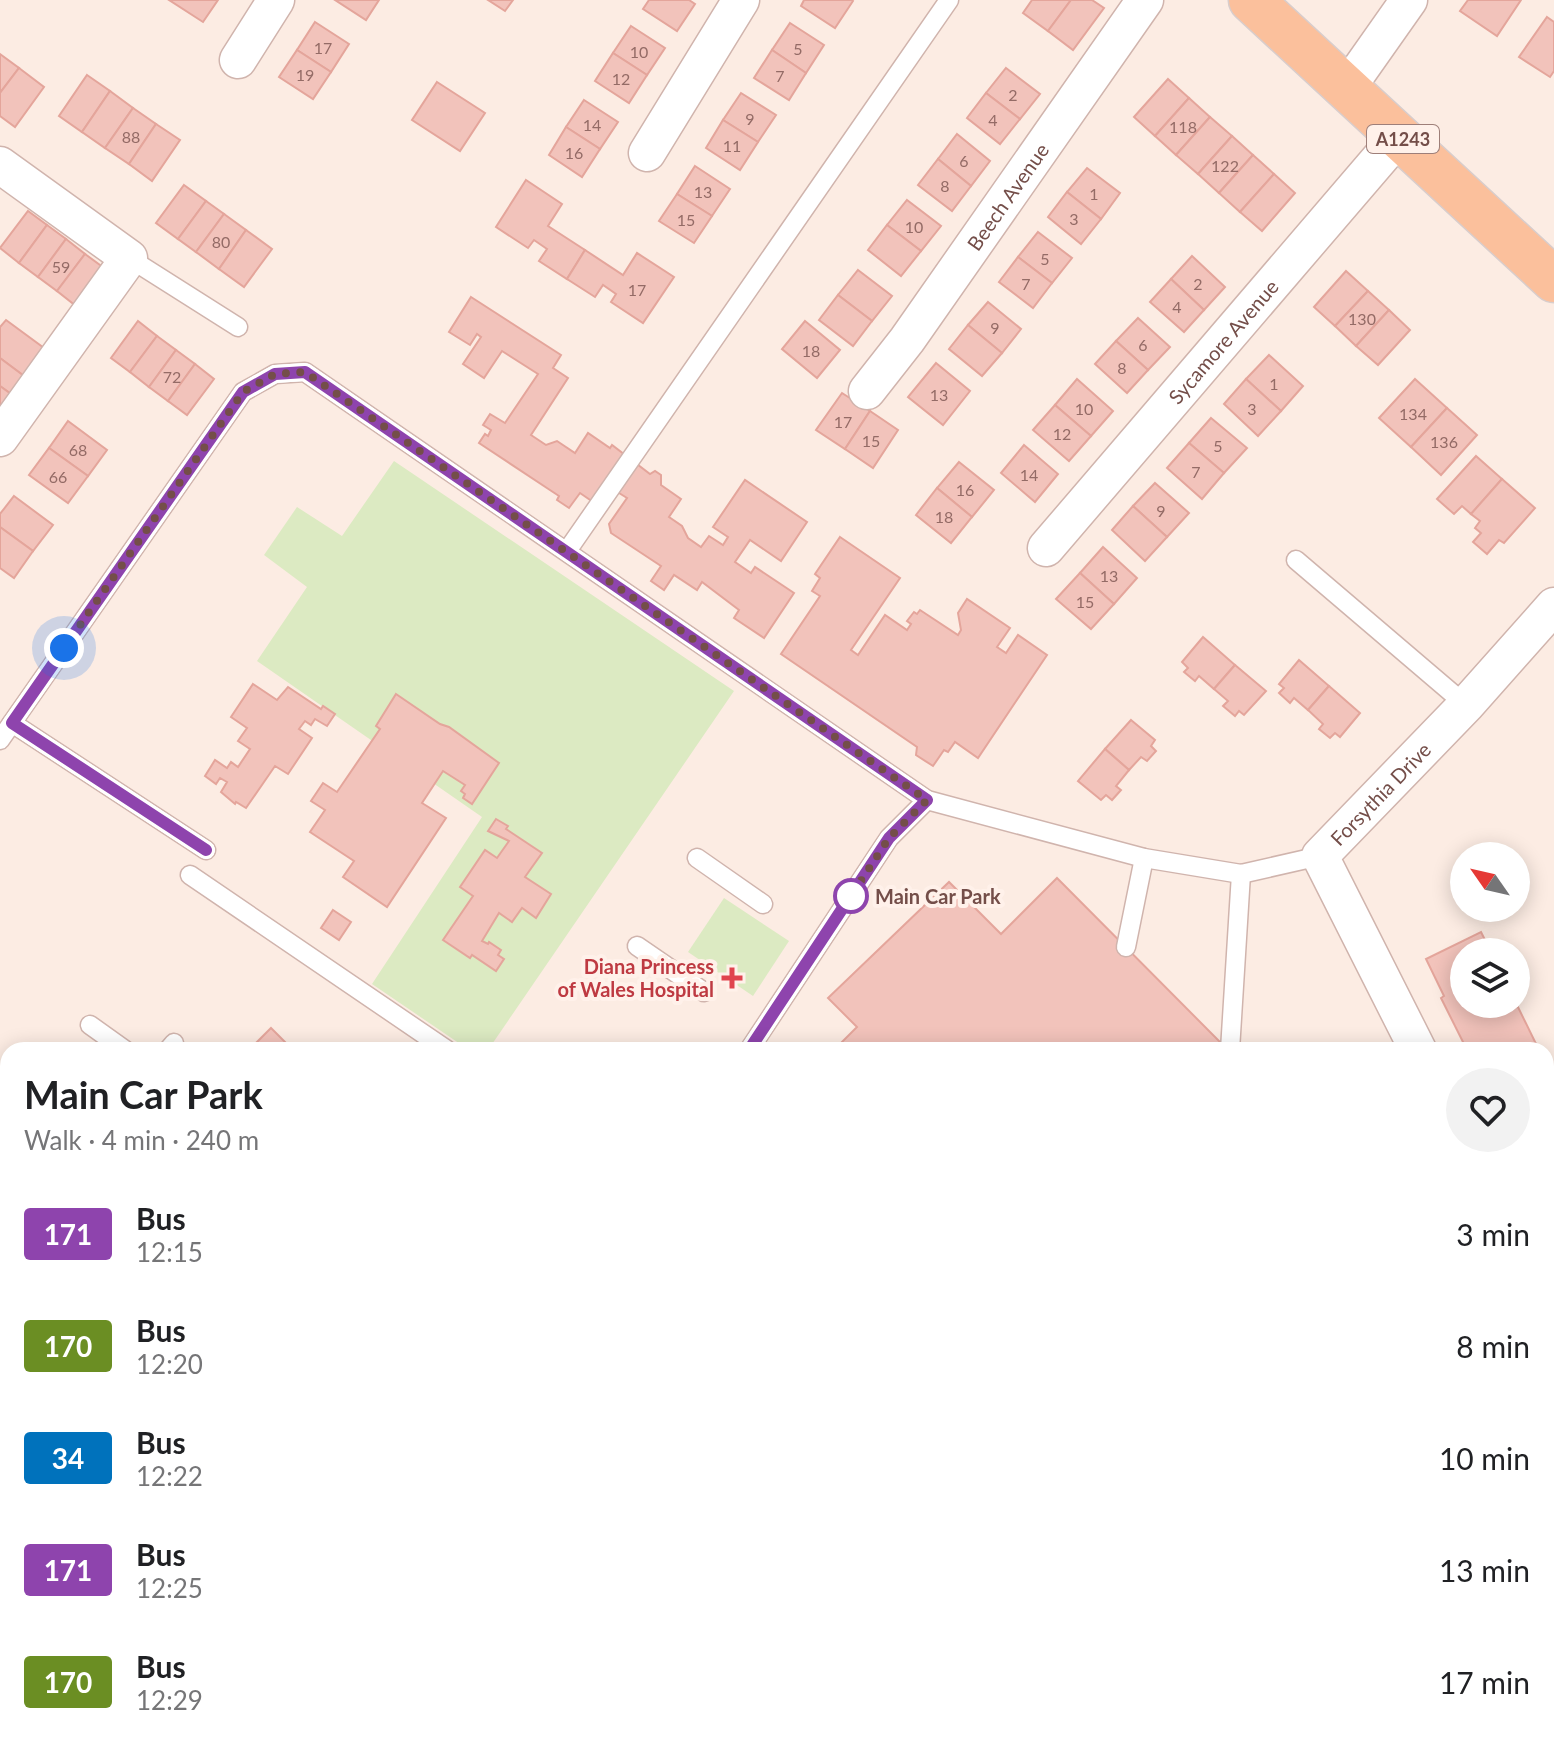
<!DOCTYPE html>
<meta charset="utf-8">
<style>
:root{--surface:#fff;--page:#f2f2f2;--text:#202124;--muted:#757577}
body{margin:0;font-family:Lato,sans-serif;background:var(--page);color:var(--text);height:100vh;display:flex;flex-direction:column;font-size:30px;white-space:nowrap}
*{box-sizing:border-box;margin:0}
p{font-size:26px;color:var(--muted)}
.icon{flex:none;width:44px;height:44px;fill:none;stroke:currentColor;stroke-width:2;stroke-linecap:round;stroke-linejoin:round}
.map{position:relative;flex:1;overflow:hidden}
.panel{position:absolute;left:0px;top:1042px;width:1554px;height:712px;display:flex;flex-direction:column;background:var(--surface);border-radius:24px 24px 0 0;box-shadow:0 4px 20px #0003}
.panel>*{flex:none}
.badge{padding:0 16px;border-radius:6px;font-size:28px;line-height:52px}
.needle{width:52px;rotate:304deg}
.buttons{position:absolute;left:1450px;top:842px;display:grid;gap:16px}
.buttons a{display:grid;place-items:center;width:80px;height:80px;border-radius:50%;background:var(--surface);box-shadow:0 4px 20px #0003;font-size:40px}
.you{position:absolute;width:40px;height:40px;margin:-20px;border:6px solid #fff;border-radius:50%;background:#1a73e8;box-shadow:0 0 0 12px #1a73e833}
.map>.badge{position:absolute;translate:-50% -50%;box-shadow:0 0 0 4px #fff}
.round{display:grid;place-items:center;flex:none;width:84px;height:84px;border-radius:42px;background:var(--page)}
.headline{display:flex;align-items:center;justify-content:space-between;height:136px;padding:0 24px}
h1{font-size:38px;font-weight:700;line-height:60px}
ul{padding:0;list-style:none}
li{display:flex;align-items:center;gap:24px;height:112px;padding:0 24px}
li div{flex:1}
li b{display:block;font-size:30px}
li em{font-style:normal}
li .badge{min-width:88px;font-weight:700;text-align:center}
.map>svg:first-child{display:block}
</style>
<div class="map">
<svg width="1554" height="1754" viewBox="0 0 1554 1754">
<rect width="100%" height="100%" fill="#fcece3"/>
<g fill="#dceac2">
<path d="M394,461L734,691L488,1050H469L372,984L482,817L257,661L307,587L264,555L297,507L342,536Z"/>
<path d="M724,898L789,941L753,996L688,952Z"/>
</g>
<g fill="#f2c3bb" stroke="#e4a59b" stroke-width="2">
<path d="M169,0H218L203,22Z"/>
<path d="M335,0H379L366,20Z"/>
<path d="M488,0H513L505,11Z"/>
<path d="M649,0H689L695,4L677,31L643,9Z"/>
<path d="M804,0H852L853,1L835,28L801,6Z"/>
<path d="M1032,0H1071L1048,31L1023,13Z"/>
<path d="M1071,0H1092L1104,8L1073,50L1048,31Z"/>
<path d="M1468,0H1521L1497,36L1460,11Z"/>
<path d="M1547,17L1554,22V71L1550,77L1519,57Z"/>
<path d="M315,22L349,44L331,72L297,50Z"/>
<path d="M790,23L824,45L806,73L772,50Z"/>
<path d="M631,26L665,48L647,75L613,53Z"/>
<path d="M297,50L331,72L313,99L279,77Z"/>
<path d="M772,50L806,73L789,100L754,78Z"/>
<path d="M613,53L647,75L629,103L595,81Z"/>
<path d="M0,54L19,68L0,93Z"/>
<path d="M19,68L44,87L15,127L0,116V93Z"/>
<path d="M1006,68L1040,94L1020,119L986,93Z"/>
<path d="M87,75L110,91L82,132L59,116Z"/>
<path d="M1168,79L1189,98L1155,136L1134,117Z"/>
<path d="M437,82L485,113L460,151L412,120Z"/>
<path d="M110,91L133,108L105,148L82,132Z"/>
<path d="M741,93L776,115L758,142L723,120Z"/>
<path d="M986,93L1020,119L1000,144L967,118Z"/>
<path d="M1189,98L1210,117L1176,155L1155,136Z"/>
<path d="M584,100L618,122L600,149L566,127Z"/>
<path d="M133,108L156,124L129,164L105,148Z"/>
<path d="M1210,117L1232,136L1198,174L1176,155Z"/>
<path d="M723,120L758,142L740,170L706,148Z"/>
<path d="M156,124L180,140L152,181L129,164Z"/>
<path d="M566,127L600,149L582,177L549,155Z"/>
<path d="M957,134L990,161L971,186L938,159Z"/>
<path d="M1232,136L1253,155L1219,193L1198,174Z"/>
<path d="M1253,155L1274,174L1240,212L1219,193Z"/>
<path d="M938,159L971,186L952,211L918,185Z"/>
<path d="M695,166L730,189L712,216L677,194Z"/>
<path d="M1087,168L1120,193L1101,219L1067,192Z"/>
<path d="M1274,174L1295,193L1262,231L1240,212Z"/>
<path d="M526,180L562,204L548,226L585,250L567,279L539,261L547,249L534,240L528,248L496,227Z"/>
<path d="M184,185L206,201L178,239L156,223Z"/>
<path d="M1067,192L1101,219L1081,244L1048,217Z"/>
<path d="M677,194L712,216L694,243L659,221Z"/>
<path d="M907,200L941,226L921,251L887,225Z"/>
<path d="M206,201L224,214L196,252L178,239Z"/>
<path d="M28,211L47,225L19,263L0,248Z"/>
<path d="M224,214L246,230L219,269L196,252Z"/>
<path d="M47,225L66,239L38,277L19,263Z"/>
<path d="M887,225L921,251L901,276L868,250Z"/>
<path d="M246,230L272,249L244,287L219,269Z"/>
<path d="M1038,232L1072,258L1052,283L1018,257Z"/>
<path d="M66,239L85,254L57,291L38,277Z"/>
<path d="M585,250L623,275L637,253L674,277L643,323L611,302L616,294L603,285L595,297L567,279Z"/>
<path d="M85,254L104,268L76,306L57,291Z"/>
<path d="M1192,256L1225,287L1204,310L1171,279Z"/>
<path d="M1018,257L1052,283L1033,308L999,282Z"/>
<path d="M858,270L892,296L872,321L838,295Z"/>
<path d="M1346,271L1368,291L1335,326L1314,307Z"/>
<path d="M1171,279L1204,310L1184,332L1150,302Z"/>
<path d="M1368,291L1389,310L1356,346L1335,326Z"/>
<path d="M838,295L872,321L853,346L819,320Z"/>
<path d="M471,297L561,355L553,368L568,378L531,435L546,445L557,441L575,453L588,433L610,448L612,445L650,474L655,471L661,475V485L681,499L669,517L682,526L688,538L701,547L709,536L723,545L728,537L713,527L745,480L807,522L781,561L750,540L735,562L751,573L755,567L794,593L764,638L734,618L739,610L702,582L697,590L674,575L664,590L651,581L661,566L611,533L609,524L627,498L611,488L599,506L580,493L569,508L557,500L559,496L479,443L485,434L488,436L491,430L483,425L490,414L505,423L538,374L502,351L484,378L463,364L481,337L477,334L470,345L449,332Z"/>
<path d="M988,302L1021,329L1002,353L968,325Z"/>
<path d="M1389,310L1410,330L1378,365L1356,346Z"/>
<path d="M1138,318L1170,347L1148,370L1116,341Z"/>
<path d="M6,320L44,348L24,376L0,358V327Z"/>
<path d="M138,321L157,336L130,372L111,358Z"/>
<path d="M805,321L840,350L817,378L782,349Z"/>
<path d="M968,325L1002,353L982,376L949,349Z"/>
<path d="M157,336L176,350L149,387L130,372Z"/>
<path d="M1116,341L1148,370L1127,393L1095,364Z"/>
<path d="M176,350L195,364L168,401L149,387Z"/>
<path d="M1269,355L1303,386L1281,411L1246,379Z"/>
<path d="M0,358L24,376L11,394L0,386Z"/>
<path d="M936,363L970,391L943,425L908,397Z"/>
<path d="M195,364L214,379L187,415L168,401Z"/>
<path d="M1077,379L1113,411L1091,436L1055,405Z"/>
<path d="M1246,379L1281,411L1258,436L1224,404Z"/>
<path d="M1415,379L1447,408L1411,447L1379,418Z"/>
<path d="M0,386L11,394L0,410Z"/>
<path d="M842,393L870,411L845,449L816,430Z"/>
<path d="M1055,405L1091,436L1069,461L1033,430Z"/>
<path d="M1447,408L1477,435L1441,475L1411,447Z"/>
<path d="M870,411L898,430L873,468L845,449Z"/>
<path d="M1211,418L1247,448L1224,473L1189,443Z"/>
<path d="M68,421L107,450L88,476L49,448Z"/>
<path d="M1189,443L1224,473L1202,499L1167,468Z"/>
<path d="M1024,445L1058,474L1035,502L1001,473Z"/>
<path d="M49,448L88,476L68,503L29,475Z"/>
<path d="M1476,456L1502,479L1471,514L1462,506L1454,514L1437,499Z"/>
<path d="M959,462L994,490L972,517L937,488Z"/>
<path d="M1502,479L1535,508L1504,543L1499,540L1487,554L1473,542L1481,533L1475,528L1480,521L1471,514Z"/>
<path d="M1155,483L1189,513L1167,537L1133,506Z"/>
<path d="M937,488L972,517L951,543L916,515Z"/>
<path d="M14,496L53,525L33,551L0,527V514Z"/>
<path d="M1133,506L1167,537L1145,561L1112,530Z"/>
<path d="M0,527L33,551L14,578L0,568Z"/>
<path d="M840,537L900,578L851,650L858,655L885,615L907,630L911,624L907,621L914,612L917,614L920,610L958,635L961,630L958,613L967,599L1010,628L997,647L1006,653L1018,635L1047,655L978,758L955,742L948,752L944,750L933,766L916,755L917,747L781,654L820,596L812,591L820,578L815,574Z"/>
<path d="M1103,547L1137,578L1114,604L1080,573Z"/>
<path d="M1080,573L1114,604L1091,629L1056,599Z"/>
<path d="M1203,637L1235,665L1214,689L1199,676L1195,681L1184,672L1188,668L1182,662Z"/>
<path d="M1299,660L1329,686L1308,710L1294,698L1290,703L1279,693L1284,688L1279,684Z"/>
<path d="M1235,665L1266,691L1244,715L1239,711L1235,716L1223,706L1228,701L1214,689Z"/>
<path d="M253,684L277,700L288,687L321,709L323,706L335,714L327,726L315,719L311,725L305,721L299,729L312,738L288,774L275,766L246,808L236,802L235,804L221,792L227,782L220,778L216,784L205,776L215,760L227,768L231,762L238,767L250,749L238,741L247,728L231,717Z"/>
<path d="M1329,686L1360,713L1340,737L1335,733L1330,738L1319,729L1323,724L1308,710Z"/>
<path d="M396,694L440,724L449,727L499,763L472,804L463,798L465,794L461,791L465,785L443,771L422,803L446,818L387,907L343,877L354,861L310,832L325,810L311,801L323,783L337,792L380,729L376,726Z"/>
<path d="M1131,720L1155,740L1151,746L1156,751L1147,761L1141,757L1129,770L1105,749Z"/>
<path d="M1105,749L1129,770L1116,786L1121,790L1112,800L1106,795L1101,800L1078,781Z"/>
<path d="M496,819L508,826L506,829L542,853L525,877L551,894L536,918L522,908L512,922L499,913L482,941L488,944L489,942L501,950L498,955L504,959L496,971L472,955L470,958L443,940L473,896L460,887L485,850L497,858L509,841L488,831Z"/>
<path d="M1057,878L1220,1042L1212,1050H834L857,1027L828,998L949,882L1001,934Z"/>
<path d="M333,910L351,922L339,940L321,928Z"/>
<path d="M1481,932L1491,952H1464V1004L1516,1003L1539,1050H1467L1441,998L1444,996L1426,959Z"/>
<path d="M271,1028L293,1050H249Z"/>
<path d="M0,1102L8,1111V1246L0,1238Z"/>
<path d="M3,1382L8,1387V1423L0,1415V1385Z"/>
<path d="M0,1592L8,1595V1746H79L83,1748L81,1754H0Z"/>
<path d="M1546,1615L1554,1623V1696L1546,1704Z"/>
<path d="M557,1746H623L631,1754H565Z"/>
<path d="M764,1746H769L777,1754H756Z"/>
<path d="M795,1746H1059L1067,1754H786Z"/>
<path d="M1084,1746H1189L1191,1748L1194,1746H1276L1268,1754H1076Z"/>
<path d="M1325,1746H1487L1479,1754H1333Z"/>
</g>
<g fill="none" stroke-linecap="round" stroke-linejoin="round">
<g stroke="#d0b4ad" stroke-width="21">
<g id="service">
<path d="M129,258L238,327"/>
<path d="M567,551L949,0"/>
<path d="M1296,560L1466,705"/>
<path d="M12,723L206,850"/>
<path d="M0,740L243,392L275,374L305,372L927,800L1144,858L1241,874L1320,856"/>
<path d="M697,858L763,904"/>
<path d="M190,875L447,1050"/>
<path d="M637,946L704,992"/>
<path d="M1126,947L1144,858"/>
<path d="M90,1025L125,1050"/>
<path d="M168,1050L174,1043"/>
<path d="M749,1050L889,838L927,800"/>
<path d="M1230,1050L1241,874"/>
<path d="M0,1087L8,1092"/>
<path d="M1546,1233L1554,1230"/>
<path d="M0,1339L8,1347"/>
<path d="M332,1746L372,1754"/>
<path d="M158,1754L164,1746"/>
<path d="M261,1754L267,1746"/>
</g>
</g>
<g stroke="#d0b4ad" stroke-width="39">
<g id="minor">
<path d="M238,60L276,0"/>
<path d="M1347,88L1409,0"/>
<path d="M647,153L741,0"/>
<path d="M0,165L129,258L0,438"/>
<path id="s1" d="M867,391L907,340L1145,0"/>
<path id="s2" d="M1046,548L1400,135"/>
<path id="s3" d="M1418,1050L1320,856L1466,705L1554,606"/>
<path d="M1546,1307L1554,1324"/>
</g>
</g>
<g stroke="#d8cdcc" stroke-width="47">
<path id="primary" d="M1251,0L1554,280"/>
</g>
<use href="#service" stroke="#fff" stroke-width="18"/>
<use href="#minor" stroke="#fff" stroke-width="36"/>
<use href="#primary" stroke="#fbc09c" stroke-width="44"/>
</g>
<g fill="none" stroke-linecap="round" stroke-linejoin="round">
<g stroke="#fff" stroke-width="18">
<path id="line" d="M206,850L12,723L243,392L275,374L305,372L927,800L889,838L749,1050"/>
</g>
<use href="#line" stroke="#8e44ad" stroke-width="12"/>
<path stroke="#744e49" stroke-width="8" stroke-dasharray="0 14.4" d="M64,648L243,392L275,374L305,372L927,800L889,838L851,896"/>
</g>
<circle fill="#fff" stroke="#8e44ad" stroke-width="4" cx="851" cy="896" r="16"/>
<path fill="#e0444e" stroke="#fff1ea" stroke-width="3" d="M728 966h8v8h8v8h-8v8h-8v-8h-8v-8h8z"/>
<g text-anchor="middle" dominant-baseline="central" stroke-width="8" stroke-linejoin="round" paint-order="stroke">
<g font-size="16" fill="#946b66">
<text x="323" y="47">17</text>
<text x="798" y="48">5</text>
<text x="639" y="51">10</text>
<text x="305" y="74">19</text>
<text x="780" y="75">7</text>
<text x="621" y="78">12</text>
<text x="1013" y="94">2</text>
<text x="750" y="118">9</text>
<text x="993" y="119">4</text>
<text x="592" y="124">14</text>
<text x="1183" y="126">118</text>
<text x="131" y="136">88</text>
<text x="732" y="145">11</text>
<text x="574" y="152">16</text>
<text x="964" y="160">6</text>
<text x="1225" y="165">122</text>
<text x="945" y="185">8</text>
<text x="703" y="191">13</text>
<text x="1094" y="193">1</text>
<text x="1074" y="218">3</text>
<text x="686" y="219">15</text>
<text x="914" y="226">10</text>
<text x="221" y="241">80</text>
<text x="1045" y="258">5</text>
<text x="61" y="266">59</text>
<text x="1026" y="283">7</text>
<text x="1198" y="283">2</text>
<text x="637" y="289">17</text>
<text x="1177" y="306">4</text>
<text x="1362" y="318">130</text>
<text x="995" y="327">9</text>
<text x="1143" y="344">6</text>
<text x="811" y="350">18</text>
<text x="1122" y="367">8</text>
<text x="172" y="376">72</text>
<text x="1274" y="383">1</text>
<text x="939" y="394">13</text>
<text x="1084" y="408">10</text>
<text x="1252" y="408">3</text>
<text x="1413" y="413">134</text>
<text x="843" y="421">17</text>
<text x="1062" y="433">12</text>
<text x="871" y="440">15</text>
<text x="1444" y="441">136</text>
<text x="1218" y="445">5</text>
<text x="78" y="449">68</text>
<text x="1196" y="471">7</text>
<text x="1029" y="474">14</text>
<text x="58" y="476">66</text>
<text x="965" y="489">16</text>
<text x="1161" y="510">9</text>
<text x="944" y="516">18</text>
<text x="1109" y="575">13</text>
<text x="1085" y="601">15</text>
</g>
<rect fill="#fff1ea" stroke="#9e7f79" stroke-width="2" x="1367" y="125" width="72" height="28" rx="6"/>
<g font-size="18" font-weight="bold" fill="#744e49">
<text x="1403" y="139">A1243</text>
</g>
<g font-size="20" fill="#744e49" stroke="#fff1ea">
<text stroke="none"><textPath href="#s1" startOffset="240">Beech Avenue</textPath></text>
<text stroke="none"><textPath href="#s2" startOffset="272">Sycamore Avenue</textPath></text>
<text stroke="none"><textPath href="#s3" startOffset="304">Forsythia Drive</textPath></text>
</g>
<g font-size="20" font-weight="bold" fill="#744e49" stroke="#fff1ea" text-anchor="start">
<text x="875" y="896">Main Car Park</text>
</g>
<g font-size="20" font-weight="bold" fill="#be3a42" stroke="#fff1ea" text-anchor="end">
<text x="714" y="966">Diana Princess<tspan x="714" dy="23">of Wales Hospital</tspan></text>
</g>
</g>
</svg>
<div class="buttons">
<a><svg class="needle" viewBox="-14 -14 28 28"><path d="M0-13l5 13h-10z" fill="#e53935"/><path d="M0 13l5-13h-10z" fill="#757577"/></svg></a>
<a><svg class="icon" aria-label="layers" viewBox="0 0 24 24"><path d="M12 4l9 5-9 5-9-5zM3 14l9 5 9-5"/></svg></a>
</div>
<div class="you" style="left:64px;top:648px"></div>
<section class="panel">
<div class="headline"><div><h1>Main Car Park</h1><p>Walk · 4 min · 240 m</p></div><a class="round"><svg class="icon" aria-label="heart" viewBox="0 0 24 24"><path d="M12 20l-8-8c-3-5 5-10 8-4 3-6 11-1 8 4z"/></svg></a></div>
<ul>
<li><span class="badge" style="background:#8e44ad;color:#fff">171</span><div><b>Bus</b><p>12:15</p></div><em>3 min</em></li>
<li><span class="badge" style="background:#6b8e23;color:#fff">170</span><div><b>Bus</b><p>12:20</p></div><em>8 min</em></li>
<li><span class="badge" style="background:#0072bc;color:#fff">34</span><div><b>Bus</b><p>12:22</p></div><em>10 min</em></li>
<li><span class="badge" style="background:#8e44ad;color:#fff">171</span><div><b>Bus</b><p>12:25</p></div><em>13 min</em></li>
<li><span class="badge" style="background:#6b8e23;color:#fff">170</span><div><b>Bus</b><p>12:29</p></div><em>17 min</em></li>
</ul>
</section>
</div>
